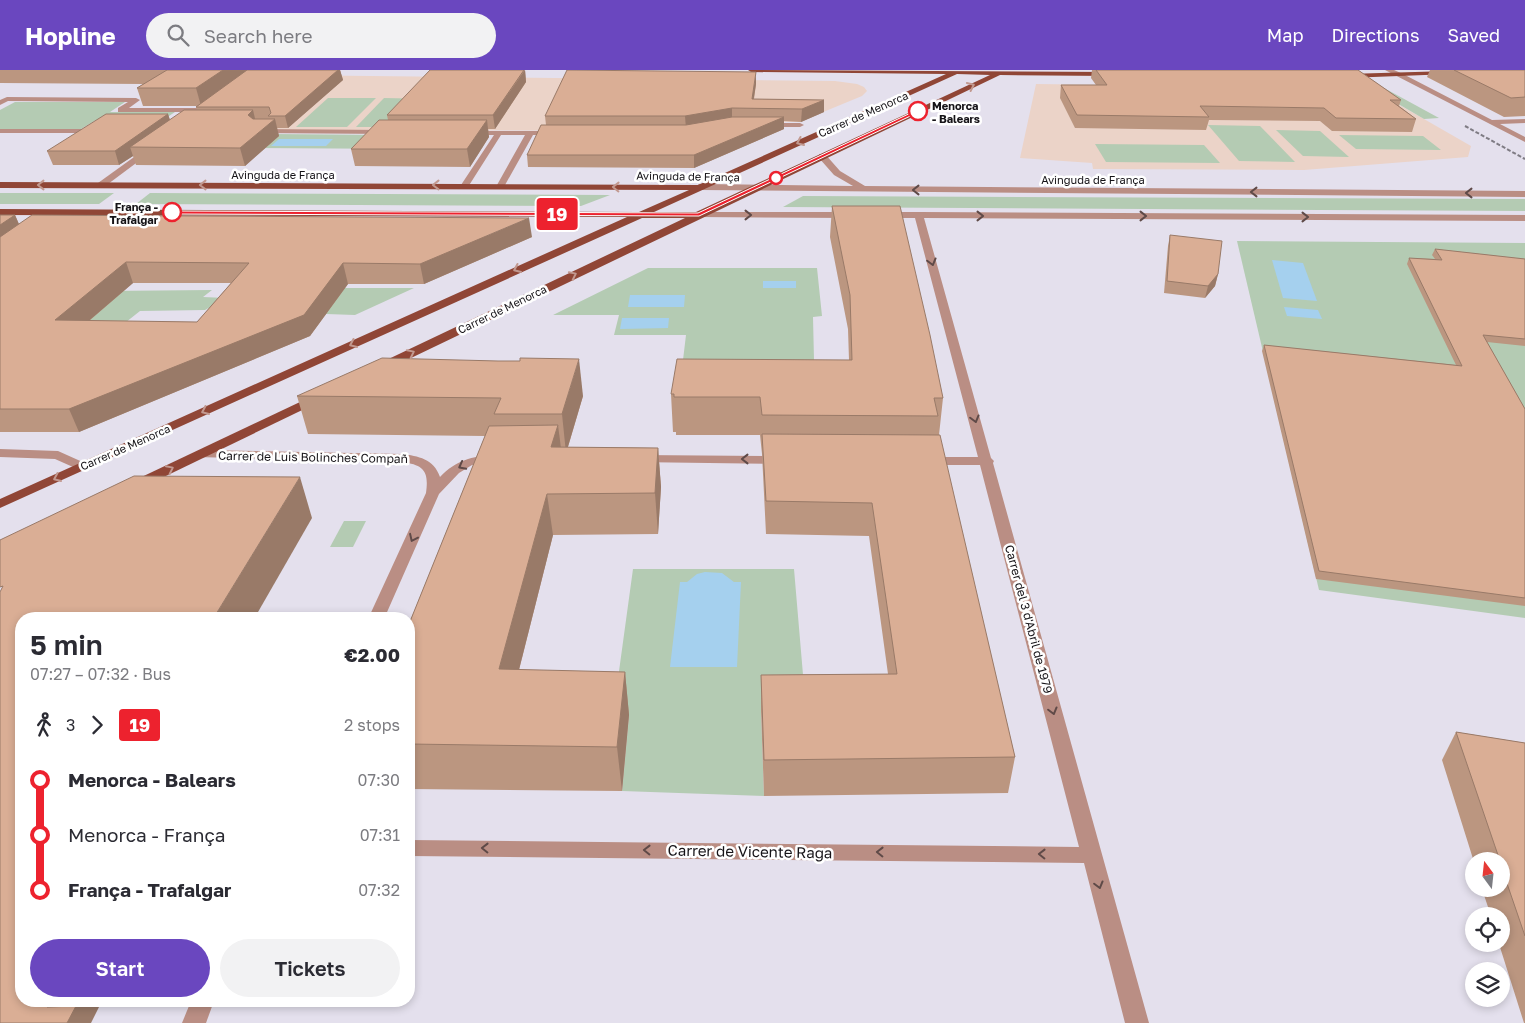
<!DOCTYPE html>
<meta charset="utf-8">
<style>
:root{--surface:#fff;--page:#f2f2f3;--text:#2b2b33;--muted:#7c7c81;--accent:#6a47bf}
body{margin:0;font-family:"Golos Text",sans-serif;background:var(--page);color:var(--text);height:100vh;display:flex;flex-direction:column;font-size:19px;white-space:nowrap}
*{box-sizing:border-box;margin:0}
p{font-size:16px;color:var(--muted)}
.icon{flex:none;width:28px;height:28px;fill:none;stroke:currentColor;stroke-width:2;stroke-linecap:round;stroke-linejoin:round}
.map{position:relative;flex:1;overflow:hidden}
.panel{position:absolute;left:15px;top:542px;width:400px;height:395px;display:flex;flex-direction:column;background:var(--surface);border-radius:20px;box-shadow:0 2px 8px #0003}
.panel>*{flex:none}
.badge{padding:0 10px;border-radius:4px;font-size:18px;line-height:32px}
.needle{width:32px;rotate:345deg}
.buttons{position:absolute;left:1465px;top:782px;display:grid;gap:10px}
.buttons a{display:grid;place-items:center;width:45px;height:45px;border-radius:50%;background:var(--surface);box-shadow:0 2px 8px #0003;font-size:25px}
.map>.badge{position:absolute;translate:-50% -50%;box-shadow:0 0 0 2px #fff}
.legs{display:flex;align-items:center;gap:8px;height:55px;padding:0 15px;font-size:16px}
.legs p{margin-inline-start:auto}
.headline{display:flex;align-items:center;justify-content:space-between;height:85px;padding:0 15px}
h1{font-size:28px;font-weight:600;line-height:38px}
.primary-button{display:flex;gap:10px;margin-top:auto;padding:10px 15px}
.primary-button a{flex:1;height:58px;border-radius:30px;background:var(--accent);color:#fff;font-size:20px;font-weight:600;line-height:58px;text-align:center}
.primary-button a+a{background:var(--page);color:var(--text)}
ul{padding:0 15px;list-style:none}
li{display:flex;align-items:center;gap:18px;height:55px;font-size:19px}
li i{display:grid;place-items:center;width:8px;height:100%;margin:0 6px;background:currentColor}
li i::after{content:'';width:12px;height:12px;margin:-6px;border:4px solid;border-radius:50%;background:var(--surface)}
li p{margin-inline-start:auto}
li:first-child i{background:linear-gradient(#0000 50%,currentColor 0)}
li:last-child i{background:linear-gradient(currentColor 50%,#0000 0)}
header{display:flex;align-items:center;gap:30px;box-sizing:border-box;height:70px;padding:0 25px;background:var(--accent);color:#fff}
header strong{font-size:24px}
nav{display:flex;gap:28px;margin-inline-start:auto;font-size:18px}
.search{width:350px;height:45px;background:var(--page);display:flex;align-items:center;gap:12px;box-sizing:border-box;padding:0 18px;border-radius:28px;color:var(--muted);font-size:19px}
.map>svg:first-child{display:block}
</style>
<header>
<strong>Hopline</strong>
<div class="search"><svg class="icon" aria-label="search" viewBox="0 0 24 24"><circle cx="10" cy="10" r="6"/><path d="M15 15l6 6"/></svg>Search here</div>
<nav><a>Map</a><a>Directions</a><a>Saved</a></nav>
</header>
<div class="map">
<svg width="1525" height="953" viewBox="0 0 1525 953">
<rect width="100%" height="100%" fill="#e4e0ed"/>
<g fill="#ebd3c8">
<path d="M277,5L835,11L857,14L864,17L867,21L862,26L799,52H683L680,61L274,60L284,51Z"/>
<path d="M1036,14L1370,18L1471,76L1468,87L1304,100L1093,99L1092,93L1020,88Z"/>
</g>
<g fill="#b4cbb3">
<path d="M1371,18H1384L1439,48L1424,49Z"/>
<path d="M328,28H376L347,57H296Z"/>
<path d="M384,28L434,29L410,57H356Z"/>
<path d="M15,32H125L110,42H175L163,50H96L81,59H0V40Z"/>
<path d="M1208,55L1260,56L1295,92L1239,91Z"/>
<path d="M1276,60L1320,61L1349,87L1303,86Z"/>
<path d="M273,64L384,65L414,79L240,78Z"/>
<path d="M1339,65L1423,66L1441,80L1356,79Z"/>
<path d="M1095,74L1204,75L1220,93L1106,92Z"/>
<path d="M0,123H114L99,134H0Z"/>
<path d="M150,123L610,125L581,136L136,134Z"/>
<path d="M803,126L1525,129V141L783,137Z"/>
<path d="M1237,171L1525,173V548L1319,520Z"/>
<path d="M648,198H817L822,246L813,247L814,290H683L686,265H614L619,245H553Z"/>
<path d="M250,218H414L355,245L326,244Z"/>
<path d="M212,220L203,227L226,228L205,240L140,241L116,260L47,237L105,221Z"/>
<path d="M344,451H366L353,477H330Z"/>
<path d="M633,499H794L806,640L761,641L764,726L622,721L629,645H613Z"/>
</g>
<g fill="#a5d0ee">
<path d="M279,69H333L326,76H271Z"/>
<path d="M1272,190L1303,193L1317,231L1283,228Z"/>
<rect x="763" y="211" width="33" height="7"/>
<path d="M630,225H685L684,237H628Z"/>
<path d="M1284,237L1318,240L1322,249L1287,246Z"/>
<path d="M622,248H669L668,258L620,259Z"/>
<path d="M705,502L722,503L734,512H741L737,597H670L680,512H687L697,504Z"/>
</g>
<g fill="none" stroke-linecap="round" stroke-linejoin="round">
<g fill="#ba8e84" fill-rule="evenodd">
<path d="M1385,0H1394L1403,4L1492,50L1525,49V53L1500,54L1525,67V72Z"/>
<path d="M7,27L136,28L140,30L129,38H204L208,40L204,42H118V38L128,32L8,31L0,35V30Z"/>
<path d="M94,53L101,55L89,63H0V59H87Z"/>
<path d="M761,53H800L804,55L800,57H764L760,55Z"/>
<path d="M256,59L387,60L391,62L387,64L259,63H256Z"/>
<path d="M467,61H557L561,63L557,65H533L505,115L501,118L497,115L525,65H501L468,117L465,118L461,115L494,65H470L466,63Z"/>
<path d="M148,77L155,79L104,117H98V113Z"/>
<path d="M819,84H825L840,101L865,116L1525,121V127L699,120L695,117L699,114L853,116L834,105L819,88Z"/>
<path d="M699,142H850L855,145L850,148L696,147L694,145Z"/>
<path d="M919,142L1525,145V151L924,148L991,388L994,391L993,393L1149,953H1125L1084,793L409,786V770L1079,777L980,395H927L920,391L927,387H978L915,148H883L878,145L883,142Z"/>
<path d="M0,379L58,381L87,394L89,397L82,401L55,389L0,387Z"/>
<path d="M200,380L402,384C418,386 434,389 440,407C456,390 472,387 494,384L501,388L499,391L472,395L459,403L439,424L384,549H368L426,423C429,401 424,395 402,392L195,387L193,384Z"/>
<path d="M639,385L781,386L788,390L781,394L634,392L632,389Z"/>
<path d="M191,931H214L206,953H182Z"/>
</g>
<g fill="#904636" fill-rule="evenodd">
<path d="M748,0L1111,2L1114,4L1111,6L1000,5L386,300H378L376,297L378,294L685,148H642L0,438V429L627,147L0,145V139L639,142L689,120L0,118V112L698,115L946,4L751,2ZM957,4L990,5L696,142H654Z"/>
<path d="M1449,1L1451,2V4L1347,8L1344,6L1347,4Z"/>
<path d="M319,323L323,324L325,327L323,330L141,418H131L129,415L131,412Z"/>
</g>
<path stroke="#7f7c84" stroke-width="2" stroke-dasharray="4 2" stroke-linecap="butt" d="M1465,56L1525,89"/>
</g>
<g fill="#bb9680" fill-rule="evenodd">
<path d="M0,0H340L343,10L288,58H277L279,66L245,96L136,95L133,86L119,95H53L47,81L168,44L170,50L197,40L196,37L197,36H143L137,18L143,14L0,13Z"/>
<path d="M525,0L526,12L495,59H488L489,67L470,97L355,96L351,79L388,50L387,45Z"/>
<path d="M1092,0H1358L1401,30L1399,36L1416,49L1412,62L1332,61L1320,51L1209,50L1206,60L1075,58L1060,28L1061,15H1096L1091,8Z"/>
<path d="M1413,0H1525V46L1504,47L1427,7L1430,0Z"/>
<path d="M756,14L754,29L824,30V42L801,52L784,51V59L694,98L528,97L527,85L546,55L545,46Z"/>
<path d="M832,136L943,328L939,365L1015,687L1008,723L764,726L761,641V605L888,604L869,466L766,464L762,384L760,365H676V362H673L671,324L849,290L848,259L830,167Z"/>
<path d="M0,145H15L19,154L532,167L424,214H348L310,266L79,362H0ZM133,213H231L197,252L89,251Z"/>
<path d="M1170,165L1218,204L1215,216L1205,228L1164,223L1168,176Z"/>
<path d="M1435,179L1525,189V276L1487,272L1525,339V536L1316,509L1262,281L1264,275L1456,295L1407,194L1409,188L1435,189L1432,185Z"/>
<path d="M297,326H583L568,377L658,378L661,417L658,464L553,465L519,600L625,602L629,645L622,721L409,719V554L485,366L308,364Z"/>
<path d="M1456,662L1525,673V953H1524L1499,874H1501V846H1491L1482,819H1501V791H1474V792L1442,690Z"/>
</g>
<g fill="#997a68">
<path d="M223,0H250L201,36L196,18Z"/>
<path d="M338,0H340L343,10L288,58L285,46Z"/>
<path d="M525,0L526,12L495,59L493,45Z"/>
<path d="M756,2V14L752,39V29Z"/>
<path d="M824,30V42L801,52L802,39Z"/>
<path d="M732,38V51L686,59L685,46Z"/>
<path d="M253,40L257,57L248,45Z"/>
<path d="M168,44L172,57L130,77L133,86L119,95L115,81Z"/>
<path d="M784,47V59L694,98V85Z"/>
<path d="M275,49L279,66L245,96L240,78Z"/>
<path d="M487,50L489,67L470,97L467,79Z"/>
<path d="M15,145L23,164L0,181V155Z"/>
<path d="M529,148L532,167L424,214L420,194Z"/>
<path d="M126,192L133,213L64,272L55,250Z"/>
<path d="M343,193L348,214L310,266L79,362L69,339Z"/>
<path d="M1218,204L1215,216L1205,228L1208,216Z"/>
<path d="M579,289L583,326L566,383L562,344Z"/>
<path d="M558,355L563,394L551,377Z"/>
<path d="M658,378L661,417L658,464L655,423Z"/>
<path d="M300,407L312,448L254,549H213Z"/>
<path d="M547,424L553,465L508,643L499,599Z"/>
<path d="M625,602L629,645L622,721L617,677Z"/>
<path d="M49,931H102L91,953H58L47,937Z"/>
</g>
<g fill="#daae95" stroke="#997a68" fill-rule="evenodd">
<path d="M167,0H223L196,18H137Z"/>
<path d="M247,0H338L285,46H268L271,43L269,37H196Z"/>
<path d="M430,0H524L493,45H387Z"/>
<path d="M567,0L756,2L752,29L824,30L802,39L732,38L685,46H545Z"/>
<path d="M1096,0H1358L1401,30H1390L1416,49L1336,48L1324,38L1200,36L1209,47L1077,45L1061,15H1107Z"/>
<path d="M1454,0H1525V27L1511,28Z"/>
<path d="M184,40H253L248,45L253,49H275L240,78L130,77Z"/>
<path d="M106,44H168L115,81H47Z"/>
<path d="M732,47H784L694,85H527L541,55H686Z"/>
<path d="M379,50H487L467,79H351Z"/>
<path d="M832,136H900L930,265L943,328H934L938,346L762,345L760,327H674V324H671L677,289L852,290L850,225Z"/>
<path d="M0,145H15L0,155Z"/>
<path d="M32,145L529,148L420,194L343,193L304,245L69,339H0V167ZM126,192L249,193L197,252L55,250Z"/>
<path d="M1170,165L1222,171L1218,204L1208,216L1167,211Z"/>
<path d="M1435,179L1525,189V269L1483,265L1525,339V528L1319,501L1264,275L1462,296L1409,188L1442,190Z"/>
<path d="M382,288L498,291H520V288L579,289L562,344H494L501,328L297,326Z"/>
<path d="M558,355L551,377L658,378L655,423L547,424L499,599L625,602L617,677L409,674V554L489,356Z"/>
<path d="M762,364L940,365L1015,687L764,690L761,605L897,604L872,433L766,431Z"/>
<path d="M134,406L300,407L213,549H21V861L18,866H21V931H49L47,937L76,936L67,953H0V522L3,516L0,517V470Z"/>
<path d="M1456,662L1525,673V866L1501,796V791H1500Z"/>
</g>
<defs><path id="oneway-chevron" d="M-2-3.5L2.5 0L-2 3.5" fill="none" stroke-width="1.6" stroke-linecap="round" stroke-linejoin="round" transform="scale(1.25)"/></defs>
<g stroke="#c29990">
<use href="#oneway-chevron" transform="translate(971 16) rotate(-25)"/>
<use href="#oneway-chevron" transform="translate(800 72) rotate(156)"/>
<use href="#oneway-chevron" transform="translate(41 115) rotate(-180)"/>
<use href="#oneway-chevron" transform="translate(203 115) rotate(-180)"/>
<use href="#oneway-chevron" transform="translate(436 115) rotate(-180)"/>
<use href="#oneway-chevron" transform="translate(616 117) rotate(-179)"/>
<use href="#oneway-chevron" transform="translate(517 199) rotate(156)"/>
<use href="#oneway-chevron" transform="translate(573 205) rotate(-26)"/>
<use href="#oneway-chevron" transform="translate(353 274) rotate(156)"/>
<use href="#oneway-chevron" transform="translate(411 283) rotate(-26)"/>
<use href="#oneway-chevron" transform="translate(205 341) rotate(156)"/>
<use href="#oneway-chevron" transform="translate(170 399) rotate(-26)"/>
<use href="#oneway-chevron" transform="translate(57 408) rotate(156)"/>
</g>
<g stroke="#5f4a48">
<use href="#oneway-chevron" transform="translate(916 120) rotate(-180)"/>
<use href="#oneway-chevron" transform="translate(1254 122) rotate(-180)"/>
<use href="#oneway-chevron" transform="translate(1469 123) rotate(-180)"/>
<use href="#oneway-chevron" transform="translate(748 145)"/>
<use href="#oneway-chevron" transform="translate(980 146)"/>
<use href="#oneway-chevron" transform="translate(1143 146)"/>
<use href="#oneway-chevron" transform="translate(1305 147)"/>
<use href="#oneway-chevron" transform="translate(932 192) rotate(75)"/>
<use href="#oneway-chevron" transform="translate(975 349) rotate(75)"/>
<use href="#oneway-chevron" transform="translate(745 389) rotate(-180)"/>
<use href="#oneway-chevron" transform="translate(462 396) rotate(152)"/>
<use href="#oneway-chevron" transform="translate(413 468) rotate(115)"/>
<use href="#oneway-chevron" transform="translate(1053 641) rotate(75)"/>
<use href="#oneway-chevron" transform="translate(485 778) rotate(-179)"/>
<use href="#oneway-chevron" transform="translate(647 780) rotate(-179)"/>
<use href="#oneway-chevron" transform="translate(880 782) rotate(-179)"/>
<use href="#oneway-chevron" transform="translate(1042 784) rotate(-179)"/>
<use href="#oneway-chevron" transform="translate(1099 815) rotate(75)"/>
</g>
<path fill="#ed222e" stroke="#fff" d="M917,40L921,41L699,146L172,144L169,142L172,141L698,143Z"/>
<g fill="#fff" stroke="#ed222e" stroke-width="2.5">
<circle cx="918" cy="41" r="9"/>
<circle cx="776" cy="108" r="6"/>
<circle cx="172" cy="142" r="9"/>
</g>
<g text-anchor="middle" dominant-baseline="central" stroke-width="5" stroke-linejoin="round" paint-order="stroke">
<g font-size="11" font-weight="bold" fill="#151317" stroke="#fff" text-anchor="start">
<text x="932" y="35">Menorca<tspan x="932" dy="13">- Balears</tspan></text>
<text x="158" y="136" text-anchor="end">França -<tspan x="158" dy="13">Trafalgar</tspan></text>
</g>
<g font-size="11" fill="#151317" stroke="#fff">
<text transform="translate(863 44) rotate(-24)">Carrer de Menorca</text>
<text x="283" y="104">Avinguda de França</text>
<text transform="translate(688 106) rotate(1)">Avinguda de França</text>
<text x="1093" y="109">Avinguda de França</text>
<text transform="translate(502 239) rotate(-26)">Carrer de Menorca</text>
<text transform="translate(125 377) rotate(-24)">Carrer de Menorca</text>
</g>
<g font-size="12" fill="#151317" stroke="#fff">
<text transform="translate(313 387) rotate(1)">Carrer de Luis Bolinches Compañ</text>
<text transform="translate(1029 549) rotate(75)">Carrer del 3 d'Abril de 1979</text>
</g>
<g font-size="15" fill="#151317" stroke="#fff">
<text transform="translate(750 781) rotate(1)">Carrer de Vicente Raga</text>
</g>
</g>
</svg>
<div class="buttons">
<a><svg class="needle" viewBox="-14 -14 28 28"><path d="M0-13l5 13h-10z" fill="#e53935"/><path d="M0 13l5-13h-10z" fill="#7c7c81"/></svg></a>
<a><svg class="icon" aria-label="locate" viewBox="0 0 24 24"><circle cx="12" cy="12" r="6"/><path d="M12 2v4M12 18v4M2 12h4M18 12h4"/></svg></a>
<a><svg class="icon" aria-label="layers" viewBox="0 0 24 24"><path d="M12 4l9 5-9 5-9-5zM3 14l9 5 9-5"/></svg></a>
</div>
<b class="badge" style="left:557px;top:144px;background:#ed222e;color:#fff">19</b>
<section class="panel">
<div class="headline"><div><h1>5 min</h1><p>07:27 – 07:32 · Bus</p></div><b>€2.00</b></div>
<div class="legs"><svg class="icon" aria-label="walk" viewBox="0 0 24 24"><circle cx="13" cy="4" r="2"/><path d="M13 8l-2 6 4 7M11 14l-3 7M7 12l3-4h3l4 4"/></svg>3<svg class="icon" aria-label="forward" viewBox="0 0 24 24"><path d="M9 5l7 7-7 7"/></svg><b class="badge" style="background:#ed222e;color:#fff">19</b><p>2 stops</p></div>
<ul>
<li><i style="color:#ed222e"></i><b>Menorca - Balears</b><p>07:30</p></li>
<li><i style="color:#ed222e"></i><span>Menorca - França</span><p>07:31</p></li>
<li><i style="color:#ed222e"></i><b>França - Trafalgar</b><p>07:32</p></li>
</ul>
<div class="primary-button"><a>Start</a><a>Tickets</a></div>
</section>
</div>
